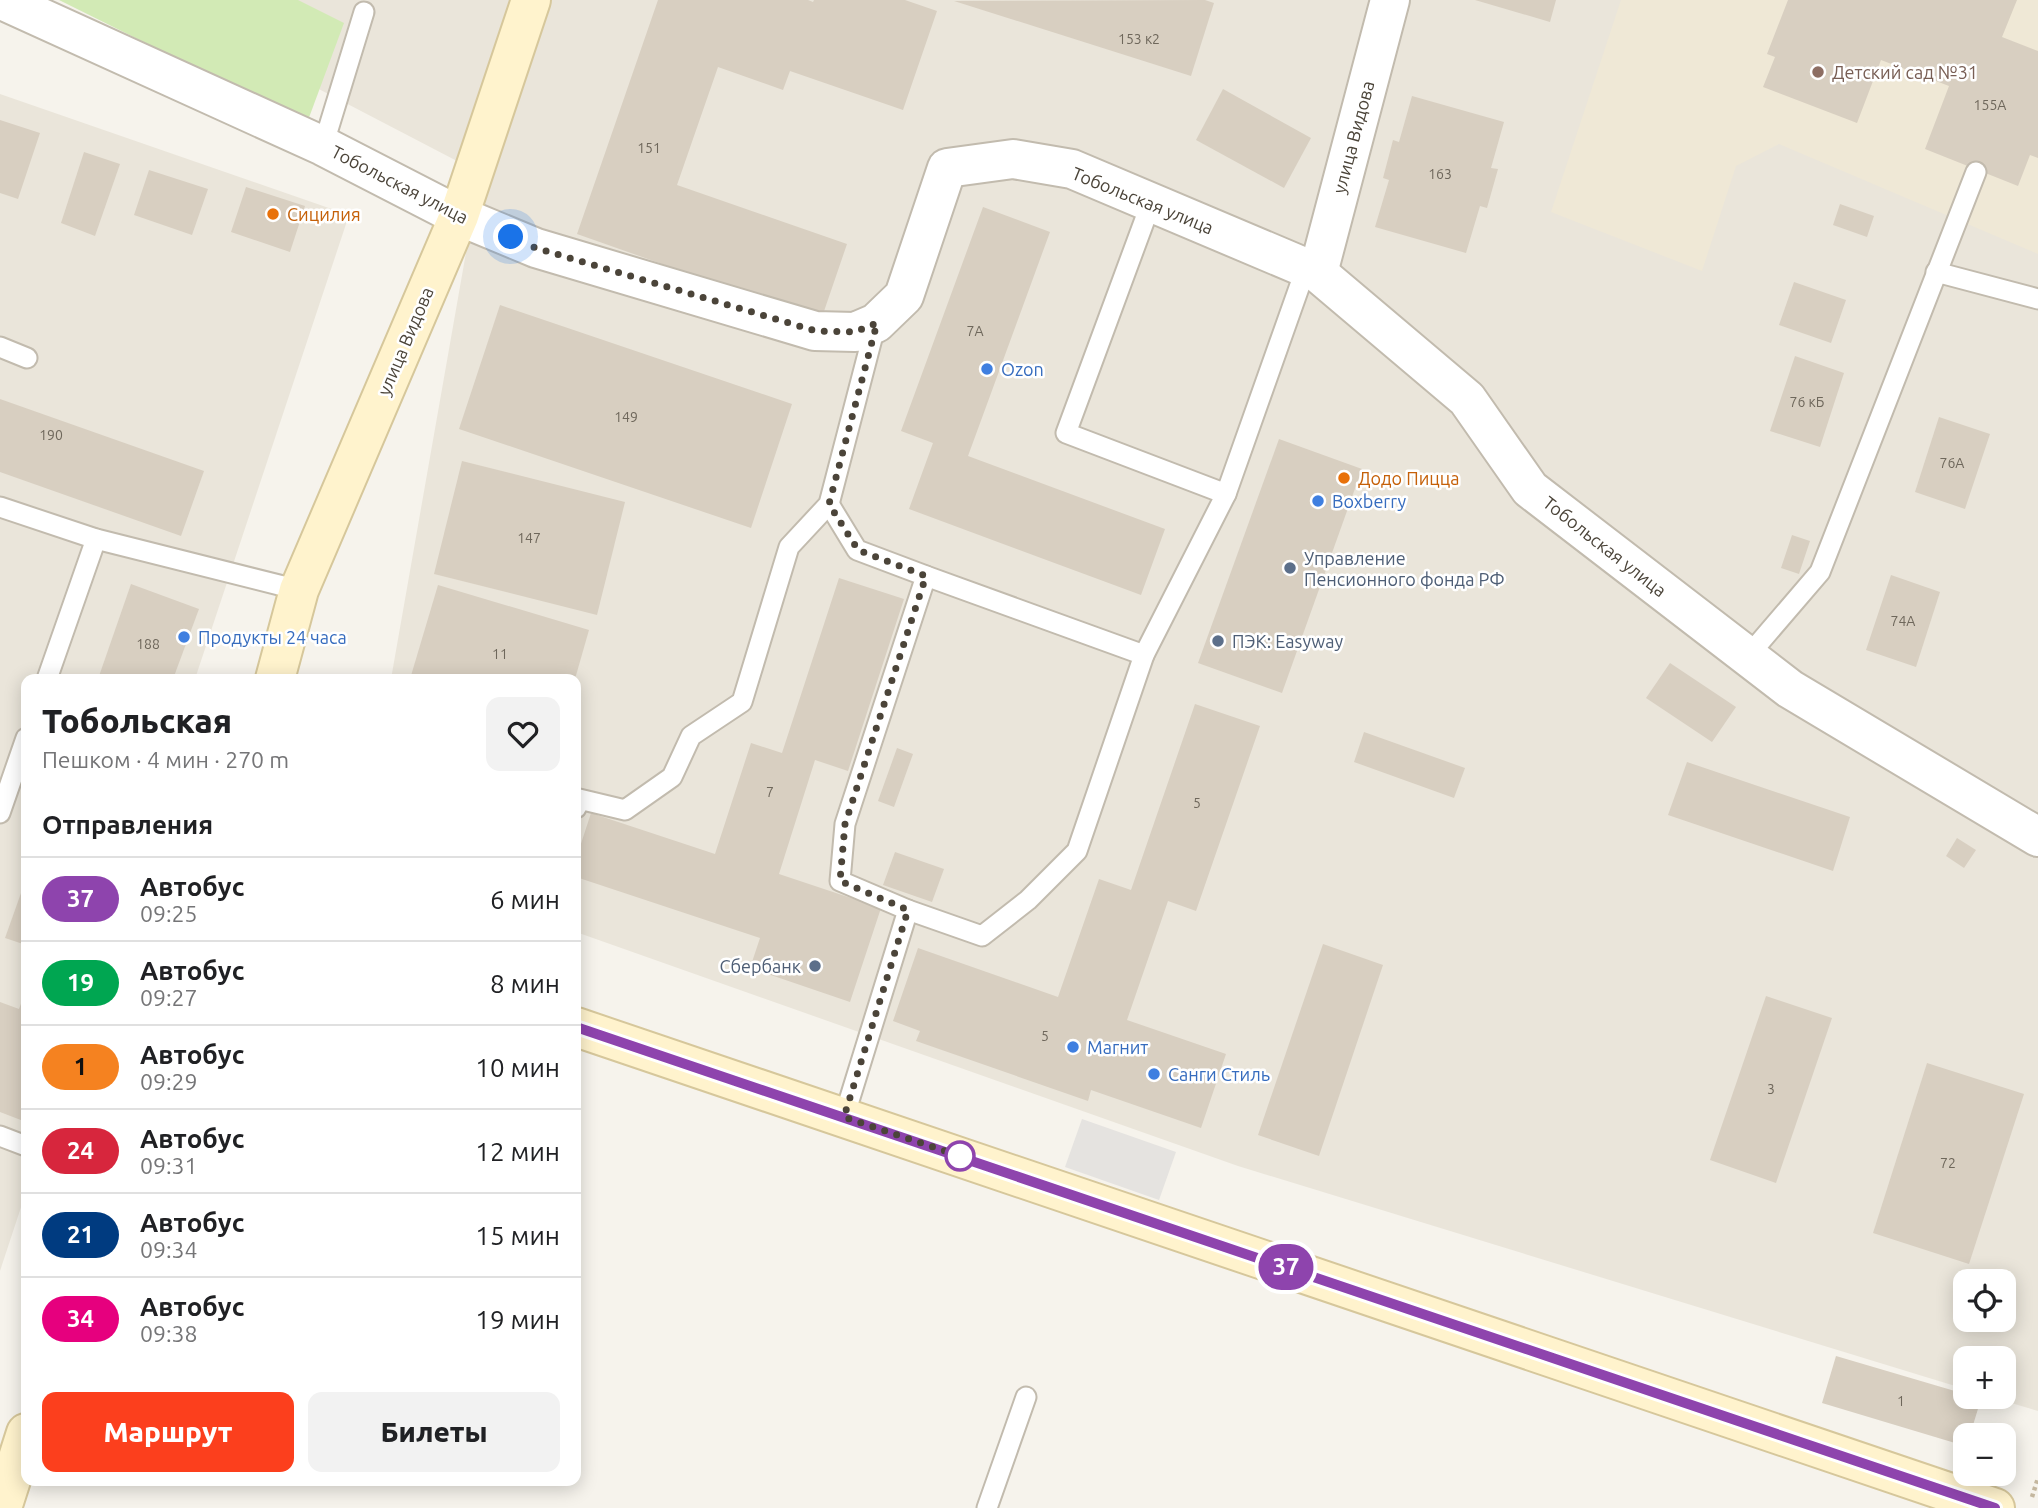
<!DOCTYPE html>
<html lang="ru">
<meta charset="utf-8">
<style>
:root{--surface:#fff;--page:#f2f2f2;--text:#202124;--muted:#757577;--line:#e0e0e0;--accent:#fc3f1d}
body{margin:0;font-family:Ubuntu,sans-serif;background:var(--page);color:var(--text);height:100vh;display:flex;flex-direction:column;font-size:26px;white-space:nowrap}
*{box-sizing:border-box;margin:0}
p{font-size:23px;color:var(--muted)}
.icon{flex:none;width:38px;height:38px;fill:none;stroke:currentColor;stroke-width:2;stroke-linecap:round;stroke-linejoin:round}
.map{position:relative;flex:1;overflow:hidden}
.side{position:absolute;left:21px;top:674px;width:560px;height:812px;display:flex;flex-direction:column;background:var(--surface);border-radius:14px;box-shadow:0 4px 18px #0003}
.side>*{flex:none}
.badge{padding:0 14px;border-radius:23px;font-size:24px;line-height:46px}
.buttons{position:absolute;left:1953px;top:1269px;display:grid;gap:14px}
.buttons a{display:grid;place-items:center;width:63px;height:63px;border-radius:14px;background:var(--surface);box-shadow:0 4px 18px #0003;font-size:35px}
.you{position:absolute;width:35px;height:35px;margin:-18px;border:5px solid #fff;border-radius:50%;background:#1a73e8;box-shadow:0 0 0 10px #1a73e833}
.map>.badge{position:absolute;translate:-50% -50%;box-shadow:0 0 0 4px #fff}
h2{padding:0 21px;font-size:26px;line-height:63px}
.round{display:grid;place-items:center;flex:none;width:74px;height:74px;border-radius:14px;background:var(--page)}
.head{display:flex;align-items:center;justify-content:space-between;height:119px;padding:0 21px}
h1{font-size:33px;font-weight:800;line-height:52px}
.primary-button{display:flex;gap:14px;margin-top:auto;padding:14px 21px}
.primary-button a{flex:1;height:80px;border-radius:14px;background:var(--accent);color:#fff;font-size:28px;font-weight:800;line-height:80px;text-align:center}
.primary-button a+a{background:var(--page);color:var(--text)}
ul{padding:0;list-style:none}
li{display:flex;align-items:center;gap:21px;height:84px;padding:0 21px;border-top:2px solid var(--line)}
li div{flex:1}
li b{display:block;font-size:26px}
li em{font-style:normal}
li .badge{min-width:77px;font-weight:700;text-align:center}
.map>svg:first-child{display:block}
</style>
<div class="map">
<svg width="2038" height="1508" viewBox="0 0 2038 1508">
<rect width="100%" height="100%" fill="#f6f3ec"/>
<g fill="#eae5da" fill-rule="evenodd">
<path d="M148,0H2038V1411L1991,1397L2004,1396V1358H1965V1389L1238,1166L576,932V679H391L480,173ZM1965,1281H2004V1320H1965Z"/>
<path d="M0,94L349,215L195,679H26V1192L0,1271Z"/>
</g>
<path fill="#efe8d6" d="M1621,0H2038V254L1779,144L1736,166L1702,271L1551,212Z"/>
<path fill="#d2eab5" d="M59,0H298L344,23L307,123Z"/>
<path fill="#e5e3e0" d="M1082,1119L1176,1152L1159,1200L1065,1167Z"/>
<g fill="#d8cfc1">
<path d="M658,0H808L813,2L814,0H905L937,11L903,110L790,71L783,90L718,67L677,185L847,244L821,320L577,234Z"/>
<path d="M1205,0L1214,3L1191,76L954,1Z"/>
<path d="M1475,0H1556L1550,22Z"/>
<path d="M1788,0H2017L2002,37L2038,51V158L2030,155L2018,186L1925,149L1949,86L1881,60L1857,123L1763,87L1775,57L1767,54Z"/>
<path d="M1223,89L1311,138L1284,188L1196,140Z"/>
<path d="M1412,96L1504,122L1491,168L1498,169L1487,208L1480,206L1466,253L1375,227L1389,180L1383,178L1393,140L1399,142Z"/>
<path d="M0,120L40,133L18,199L0,193Z"/>
<path d="M84,152L120,164L95,236L61,223Z"/>
<path d="M149,170L208,189L192,235L134,215Z"/>
<path d="M246,187L305,206L290,252L231,232Z"/>
<path d="M1840,204L1874,216L1867,237L1833,225Z"/>
<path d="M983,207L1050,232L968,456L1165,529L1141,595L909,509L933,443L901,431Z"/>
<path d="M1794,282L1846,300L1831,343L1779,325Z"/>
<path d="M500,305L792,404L751,528L459,429Z"/>
<path d="M1795,356L1844,373L1820,447L1770,431Z"/>
<path d="M0,399L204,471L181,536L0,472Z"/>
<path d="M1939,417L1990,434L1965,509L1915,492Z"/>
<path d="M1279,439L1362,469L1282,693L1198,663Z"/>
<path d="M462,461L625,502L597,615L434,574Z"/>
<path d="M1792,535L1810,541L1799,574L1781,568Z"/>
<path d="M1891,575L1940,592L1916,667L1866,650Z"/>
<path d="M839,578L904,599L848,771L815,760L779,874L881,908L850,1002L750,968L760,938L576,877V859L591,813L715,854L751,743L782,753Z"/>
<path d="M131,584L199,609L173,679H98Z"/>
<path d="M438,585L589,630L575,679H410Z"/>
<path d="M1670,663L1736,707L1712,742L1646,698Z"/>
<path d="M1195,704L1260,726L1196,911L1168,901L1127,1020L1226,1054L1201,1128L1091,1090L1088,1101L916,1041L920,1031L893,1021L918,948L1058,997L1099,879L1131,890Z"/>
<path d="M1364,732L1465,768L1454,798L1354,762Z"/>
<path d="M897,748L913,754L894,807L878,801Z"/>
<path d="M1687,762L1850,817L1833,871L1668,815Z"/>
<path d="M1957,838L1976,850L1964,868L1946,856Z"/>
<path d="M895,852L944,869L932,902L883,885Z"/>
<path d="M26,879V945L5,938Z"/>
<path d="M1323,944L1383,965L1319,1156L1258,1135Z"/>
<path d="M26,990V1122L0,1112V1002L19,1009Z"/>
<path d="M1766,996L1832,1018L1776,1183L1710,1160Z"/>
<path d="M1927,1063L2024,1094L1969,1264L1873,1233Z"/>
<path d="M1836,1356L1965,1394V1396L1981,1399L1970,1435H1965V1446L1822,1403Z"/>
</g>
<g fill="none" stroke-linecap="round" stroke-linejoin="round">
<g stroke="#c2bbae" stroke-width="23">
<g id="lane">
<path d="M323,146L364,12"/>
<path d="M1151,203L1066,433L1226,494L1306,268"/>
<path d="M1936,272L2038,299"/>
<path d="M0,347L27,358"/>
<path d="M829,504L857,550L926,576L845,824L840,881L908,910L844,1117"/>
<path d="M0,507L96,539L299,590"/>
<path d="M1144,655L1226,494"/>
<path d="M1748,656L1820,572L1976,172"/>
<path d="M47,679L96,539"/>
<path d="M576,808L579,799L625,810L672,777L691,736L742,702L789,547L829,504L876,323"/>
<path d="M0,813L26,738"/>
<path d="M908,910L982,936L1028,900L1077,851L1144,655L926,576"/>
<path d="M0,1136L26,1146"/>
<path d="M987,1508L1026,1397"/>
</g>
</g>
<g stroke="#c2bbae" stroke-width="42">
<g id="street">
<path d="M2,0L323,146L459,216L536,248L815,331L855,332L876,323L904,296L947,168L1013,159L1072,169L1318,273L1467,399L1530,489L1790,689L2038,837"/>
<path d="M1318,273L1390,0"/>
</g>
</g>
<g stroke="#d6c79b" stroke-width="42">
<g id="secondary">
<path d="M275,679L299,590L459,216L531,0"/>
<path d="M576,1027L1995,1508"/>
<path d="M2,1508L26,1433"/>
</g>
</g>
<path stroke="#c4b79f" stroke-width="4.5" stroke-dasharray="3.5 3.5" stroke-linecap="butt" d="M2032,1497L2038,1478"/>
<use href="#lane" stroke="#fff" stroke-width="19"/>
<use href="#street" stroke="#fff" stroke-width="38"/>
<use href="#secondary" stroke="#fff3cd" stroke-width="38"/>
</g>
<g fill="none" stroke-linecap="round" stroke-linejoin="round">
<g stroke="#fff" stroke-width="16">
<path id="line" d="M576,1027L1995,1508"/>
</g>
<use href="#line" stroke="#8e44ad" stroke-width="10"/>
<path stroke="#4b4439" stroke-width="7" stroke-dasharray="0 12.6" d="M511,237L536,248L816,331L855,332L877,323L829,504L858,550L926,576L845,824L840,881L908,910L844,1117L960,1156"/>
</g>
<circle fill="#8d6e63" stroke="#fff" stroke-width="2.5" cx="1818" cy="72" r="7"/>
<g fill="#e8710a" stroke="#fff" stroke-width="2.5">
<circle cx="273" cy="214" r="7"/>
<circle cx="1344" cy="478" r="7"/>
</g>
<g fill="#3f7fe0" stroke="#fff" stroke-width="2.5">
<circle cx="987" cy="369" r="7"/>
<circle cx="1318" cy="501" r="7"/>
<circle cx="184" cy="637" r="7"/>
<circle cx="1073" cy="1047" r="7"/>
<circle cx="1154" cy="1074" r="7"/>
</g>
<g fill="#5c6f8a" stroke="#fff" stroke-width="2.5">
<circle cx="1290" cy="568" r="7"/>
<circle cx="1218" cy="641" r="7"/>
<circle cx="815" cy="966" r="7"/>
</g>
<circle fill="#fff" stroke="#8e44ad" stroke-width="3.5" cx="960" cy="1156" r="14"/>
<g text-anchor="middle" dominant-baseline="central" stroke-width="5" stroke-linejoin="round" paint-order="stroke">
<g font-size="14" fill="#6e675b">
<text x="1139" y="39">153 к2</text>
<text x="1990" y="105">155А</text>
<text x="649" y="148">151</text>
<text x="1440" y="174">163</text>
<text x="975" y="331">7А</text>
<text x="1807" y="402">76 кБ</text>
<text x="626" y="417">149</text>
<text x="51" y="435">190</text>
<text x="1952" y="463">76А</text>
<text x="529" y="538">147</text>
<text x="1903" y="621">74А</text>
<text x="148" y="644">188</text>
<text x="500" y="654">11</text>
<text x="770" y="792">7</text>
<text x="1197" y="803">5</text>
<text x="1045" y="1036">5</text>
<text x="1771" y="1089">3</text>
<text x="1948" y="1163">72</text>
<text x="1901" y="1401">1</text>
</g>
<g font-size="18" fill="#785e54" stroke="#fff" text-anchor="start">
<text x="1832" y="72">Детский сад №31</text>
</g>
<g font-size="18" fill="#4b4439" stroke="#fff">
<text transform="translate(1353 137) rotate(-75)">улица Видова</text>
<text transform="translate(400 184) rotate(27)">Тобольская улица</text>
<text transform="translate(1143 200) rotate(22)">Тобольская улица</text>
<text transform="translate(405 341) rotate(-67)">улица Видова</text>
<text transform="translate(1605 546) rotate(38)">Тобольская улица</text>
</g>
<g font-size="18" fill="#c56008" stroke="#fff" text-anchor="start">
<text x="287" y="214">Сицилия</text>
<text x="1358" y="478">Додо Пицца</text>
</g>
<g font-size="18" fill="#366cbe" stroke="#fff" text-anchor="start">
<text x="1001" y="369">Ozon</text>
<text x="1332" y="501">Boxberry</text>
<text x="198" y="637">Продукты 24 часа</text>
<text x="1087" y="1047">Магнит</text>
<text x="1168" y="1074">Санги Стиль</text>
</g>
<g font-size="18" fill="#4e5e75" stroke="#fff" text-anchor="start">
<text x="1304" y="558">Управление<tspan x="1304" dy="21">Пенсионного фонда РФ</tspan></text>
<text x="1232" y="641">ПЭК: Easyway</text>
<text x="801" y="966" text-anchor="end">Сбербанк</text>
</g>
</g>
</svg>
<div class="buttons">
<a><svg class="icon" aria-label="locate" viewBox="0 0 24 24"><circle cx="12" cy="12" r="6"/><path d="M12 2v4M12 18v4M2 12h4M18 12h4"/></svg></a>
<a>+</a>
<a>−</a>
</div>
<div class="you" style="left:511px;top:237px"></div>
<b class="badge" style="left:1286px;top:1267px;background:#8e44ad;color:#fff">37</b>
<section class="side">
<div class="head"><div><h1>Тобольская</h1><p>Пешком · 4 мин · 270 m</p></div><a class="round"><svg class="icon" aria-label="heart" viewBox="0 0 24 24"><path d="M12 20l-8-8c-3-5 5-10 8-4 3-6 11-1 8 4z"/></svg></a></div>
<h2>Отправления</h2>
<ul>
<li><span class="badge" style="background:#8e44ad;color:#fff">37</span><div><b>Автобус</b><p>09:25</p></div><em>6 мин</em></li>
<li><span class="badge" style="background:#00a651;color:#fff">19</span><div><b>Автобус</b><p>09:27</p></div><em>8 мин</em></li>
<li><span class="badge" style="background:#f58220;color:#111">1</span><div><b>Автобус</b><p>09:29</p></div><em>10 мин</em></li>
<li><span class="badge" style="background:#d7263d;color:#fff">24</span><div><b>Автобус</b><p>09:31</p></div><em>12 мин</em></li>
<li><span class="badge" style="background:#003b80;color:#fff">21</span><div><b>Автобус</b><p>09:34</p></div><em>15 мин</em></li>
<li><span class="badge" style="background:#e6007e;color:#fff">34</span><div><b>Автобус</b><p>09:38</p></div><em>19 мин</em></li>
</ul>
<div class="primary-button"><a>Маршрут</a><a>Билеты</a></div>
</section>
</div>
